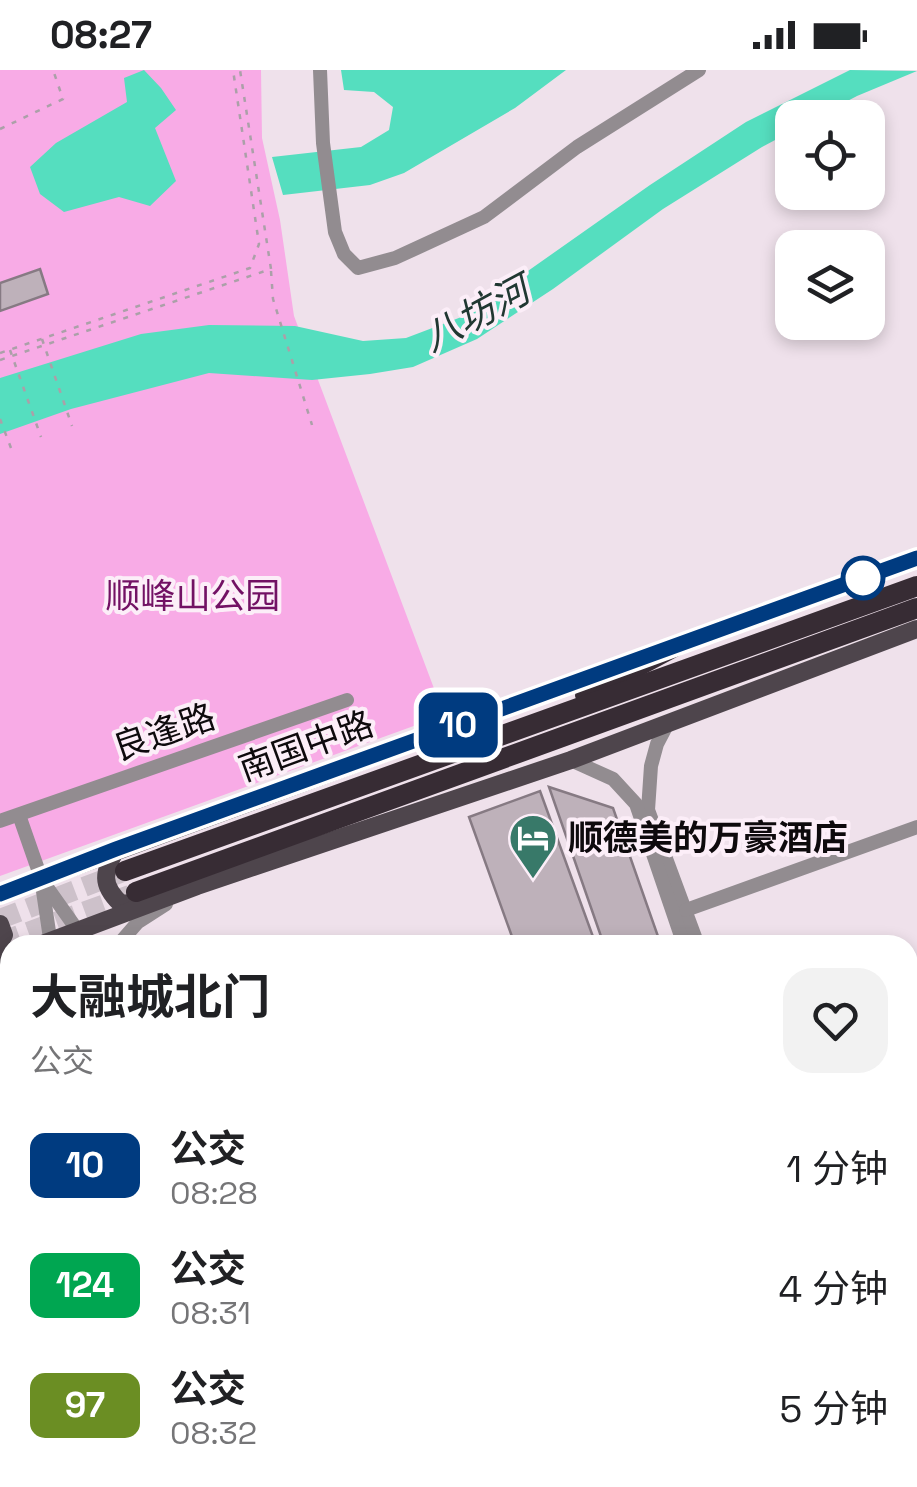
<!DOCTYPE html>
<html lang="zh">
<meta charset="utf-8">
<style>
:root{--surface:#fff;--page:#f2f2f2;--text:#202124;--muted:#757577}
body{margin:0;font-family:"Space Grotesk","Noto Sans SC",sans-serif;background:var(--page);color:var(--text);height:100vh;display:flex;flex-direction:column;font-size:38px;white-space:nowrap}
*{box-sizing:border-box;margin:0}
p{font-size:32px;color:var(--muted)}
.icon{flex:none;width:55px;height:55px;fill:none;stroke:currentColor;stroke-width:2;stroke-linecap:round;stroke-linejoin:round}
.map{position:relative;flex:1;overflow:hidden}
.drawer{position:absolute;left:0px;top:865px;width:918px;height:552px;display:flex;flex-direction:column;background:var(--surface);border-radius:30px 30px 0 0;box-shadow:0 5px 15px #0003}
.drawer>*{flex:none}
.badge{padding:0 20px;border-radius:15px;font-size:35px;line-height:65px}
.tools{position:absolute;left:775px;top:30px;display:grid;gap:20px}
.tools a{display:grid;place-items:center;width:110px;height:110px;border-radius:20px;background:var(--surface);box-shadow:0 5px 15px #0003;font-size:50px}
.map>.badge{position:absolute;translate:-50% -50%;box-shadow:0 0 0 5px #fff}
.round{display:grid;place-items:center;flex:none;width:105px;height:105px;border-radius:30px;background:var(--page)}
.head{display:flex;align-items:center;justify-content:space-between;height:170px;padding:0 30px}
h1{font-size:48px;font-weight:700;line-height:75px}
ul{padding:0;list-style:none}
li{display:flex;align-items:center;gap:30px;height:120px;padding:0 30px}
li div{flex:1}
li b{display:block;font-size:38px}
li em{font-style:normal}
li .badge{min-width:110px;font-weight:700;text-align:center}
.status{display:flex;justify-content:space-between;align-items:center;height:70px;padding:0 50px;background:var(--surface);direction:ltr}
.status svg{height:28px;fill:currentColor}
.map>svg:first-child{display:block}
</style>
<div class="status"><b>08:27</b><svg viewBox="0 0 49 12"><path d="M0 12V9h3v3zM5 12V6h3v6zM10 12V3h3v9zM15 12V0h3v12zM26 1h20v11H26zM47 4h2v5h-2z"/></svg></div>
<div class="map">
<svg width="917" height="1417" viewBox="0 0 917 1417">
<rect width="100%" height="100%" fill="#efe1eb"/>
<g fill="#f8abe6">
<path d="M0,0H261L262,68L280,150L294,246L444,645L0,806Z"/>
<path d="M119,1408H174L177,1417H122Z"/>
</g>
<g fill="#55debf">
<path d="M144,0L161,18L176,40L155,58L176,111L150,136L119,127L64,142L40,124L30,97L56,73L127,32L124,8Z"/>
<path d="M341,0H566L515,38L404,103L370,115L283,125L272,87L361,77L389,60L393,37L374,22L344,20Z"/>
<path d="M850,0L917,1L857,26L817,47L792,48V61L762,77L663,139L553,219L477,269L413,297L370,304L312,310L209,303L71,339L0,364V308L141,264L209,255L295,256L363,271L406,268L464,246L650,115L746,52Z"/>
<path d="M10,1269V1312L0,1317V1276Z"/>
</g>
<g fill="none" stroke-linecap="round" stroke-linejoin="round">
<path stroke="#55debf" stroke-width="4" d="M391,1408L394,1417"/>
</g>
<g fill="#beb1ba" stroke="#867a83" stroke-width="2.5">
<path d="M40,199L48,224L0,241V213Z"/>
<path d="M549,717L613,738L661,875H604Z"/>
<path d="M540,721L596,875H515L469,747Z"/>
<path d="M10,1023V1047L0,1051V1027Z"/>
<path d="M10,1070V1095L0,1099V1073Z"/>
<path d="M10,1126V1151L0,1154V1129Z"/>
<path d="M10,1353V1372L0,1378V1358Z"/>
<path d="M289,1408H378L381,1417H292Z"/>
</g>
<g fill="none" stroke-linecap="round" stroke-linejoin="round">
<g stroke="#cdc1ca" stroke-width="20" stroke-dasharray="20 10" stroke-linecap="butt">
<path d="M0,849L123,802"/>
<path d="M0,872L130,825"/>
</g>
<g stroke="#aba0a8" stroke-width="2.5" stroke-dasharray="5 8" stroke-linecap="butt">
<path d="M0,59L63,29L53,0"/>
<path d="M271,201L273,229L312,355"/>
<path d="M42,269L72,356"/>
<path d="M10,280L41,367"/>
<path d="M0,283L250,198L259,174L233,0"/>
<path d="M0,290L271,199L240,0"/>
<path d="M0,349L11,378"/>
</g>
<g stroke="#928c90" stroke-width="14">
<path d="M320,0L323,73L335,162L344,184L358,198L395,188L484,147L577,77L699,0"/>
<path d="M668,653L657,674L651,696L648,740L698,875"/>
<path d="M571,690L613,709L636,734L684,875"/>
<path d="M19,745L41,808L51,875"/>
<path d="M0,751L347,630"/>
<path d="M44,813L78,861L83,875"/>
<path d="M686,840L917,757"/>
<path d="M118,875L138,852L166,834"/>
<path d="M0,907L10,908"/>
<path d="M908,940L917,937"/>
<path d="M0,1271L10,1265"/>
<path d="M0,1329L10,1324"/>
<path d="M908,1330L917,1327"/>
<path d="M237,1408L240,1417"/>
<path d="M269,1408L272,1417"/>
<path d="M867,1408L870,1417"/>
<path d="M881,1408L884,1417"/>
<path d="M634,1417L661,1408"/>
<path d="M663,1417L690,1408"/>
</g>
<g stroke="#4e454c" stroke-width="18">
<path d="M668,579L917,488"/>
<path d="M116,779C104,803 100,814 121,834L142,832"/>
<path d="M0,824L635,591"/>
<path d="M0,854L4,865L0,872"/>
<path d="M40,875L197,816L571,690L917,559"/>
<path d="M0,890L10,886"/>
</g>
<g stroke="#372c34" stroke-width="20">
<path d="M585,625L680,574"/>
<path d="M125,801L917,516"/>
<path d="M136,822L917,538"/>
</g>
</g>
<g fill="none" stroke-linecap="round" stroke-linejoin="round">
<g stroke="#fff" stroke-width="22">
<path id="line" d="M0,824L116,779L917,488"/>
</g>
<use href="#line" stroke="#003b80" stroke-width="15"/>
</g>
<defs>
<g id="hotel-pin" transform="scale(2.5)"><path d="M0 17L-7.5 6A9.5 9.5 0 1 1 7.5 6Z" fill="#387969" stroke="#fceef8"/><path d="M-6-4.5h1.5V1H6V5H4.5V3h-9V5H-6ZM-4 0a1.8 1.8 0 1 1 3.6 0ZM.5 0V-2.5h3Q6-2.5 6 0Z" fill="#fff"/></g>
</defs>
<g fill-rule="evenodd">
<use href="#hotel-pin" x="533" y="768"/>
</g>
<circle fill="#fff" stroke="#003b80" stroke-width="5" cx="863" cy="508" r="20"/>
<g text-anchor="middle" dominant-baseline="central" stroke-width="8" stroke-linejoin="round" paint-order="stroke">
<g font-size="35" fill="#721164" stroke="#fceef8">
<text x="193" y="526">顺峰山公园</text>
</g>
<g font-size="35" fill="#0e0a0d" stroke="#fceef8">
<text transform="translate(164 662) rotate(-19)">良逢路</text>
<text transform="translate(306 676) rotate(-20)">南国中路</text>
</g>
<g font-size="35" font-weight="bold" fill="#0e0a0d" stroke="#fceef8" text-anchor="start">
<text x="568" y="768">顺德美的万豪酒店</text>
</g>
<g font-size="38" font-style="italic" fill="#213832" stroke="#fceef8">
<text transform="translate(476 244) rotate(-28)">八坊河</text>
</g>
</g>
</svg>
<div class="tools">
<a><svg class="icon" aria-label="locate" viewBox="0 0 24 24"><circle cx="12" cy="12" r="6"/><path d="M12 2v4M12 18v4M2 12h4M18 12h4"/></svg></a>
<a><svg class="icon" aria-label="layers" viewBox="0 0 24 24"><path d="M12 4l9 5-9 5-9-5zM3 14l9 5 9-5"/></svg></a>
</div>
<b class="badge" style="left:458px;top:655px;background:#003b80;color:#fff">10</b>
<section class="drawer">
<div class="head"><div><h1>大融城北门</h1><p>公交</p></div><a class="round"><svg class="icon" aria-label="heart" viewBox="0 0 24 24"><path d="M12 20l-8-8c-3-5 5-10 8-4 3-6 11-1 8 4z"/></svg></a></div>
<ul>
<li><span class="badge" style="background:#003b80;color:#fff">10</span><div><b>公交</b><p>08:28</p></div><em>1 分钟</em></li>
<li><span class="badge" style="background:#00a651;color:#fff">124</span><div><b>公交</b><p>08:31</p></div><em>4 分钟</em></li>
<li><span class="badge" style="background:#6b8e23;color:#fff">97</span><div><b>公交</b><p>08:32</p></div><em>5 分钟</em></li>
</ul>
</section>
</div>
